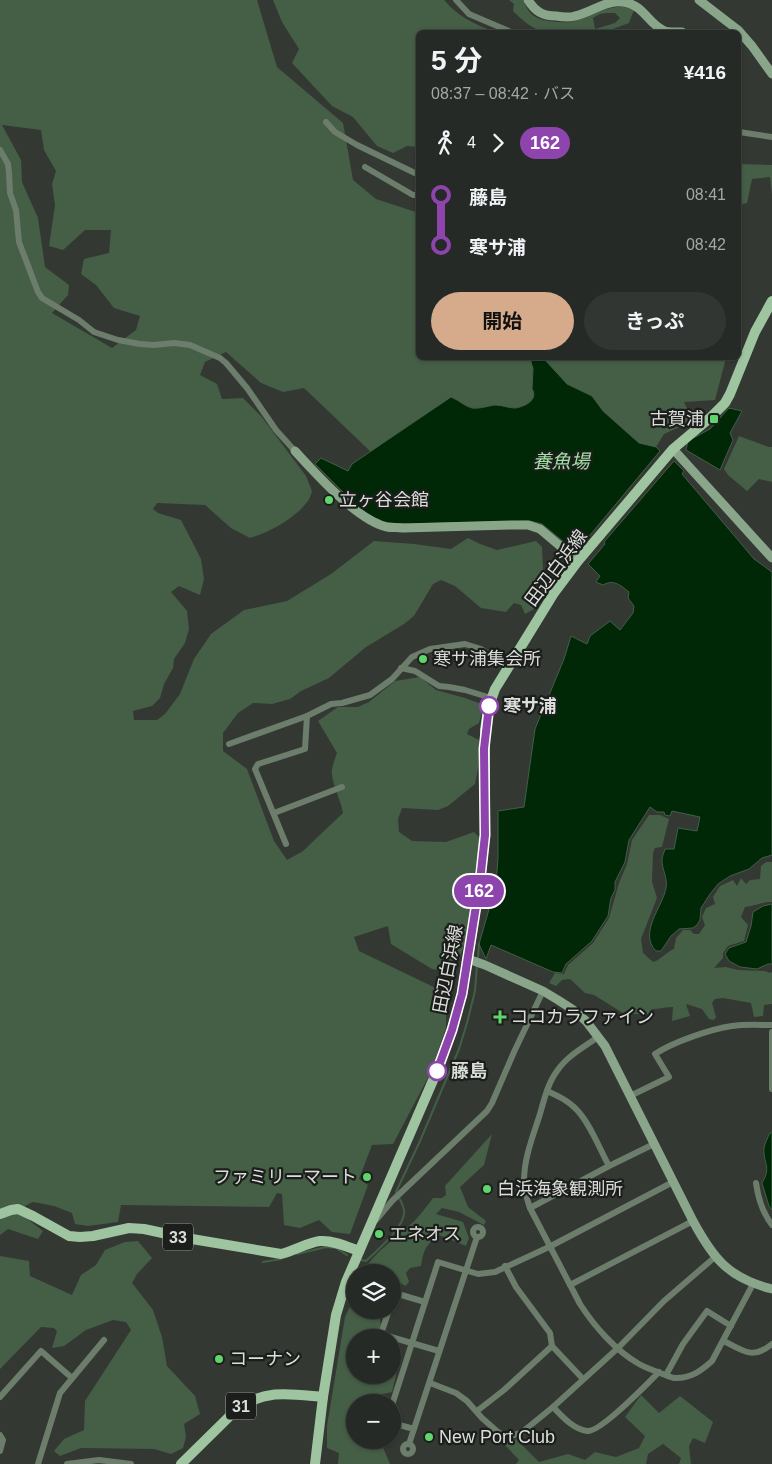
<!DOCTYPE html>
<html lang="ja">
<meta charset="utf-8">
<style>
:root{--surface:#262a26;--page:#323632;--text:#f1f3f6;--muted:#a4a7a7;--line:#424643;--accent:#d6ab8b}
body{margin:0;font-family:Arial,"Noto Sans JP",sans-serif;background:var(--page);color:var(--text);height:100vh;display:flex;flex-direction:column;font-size:19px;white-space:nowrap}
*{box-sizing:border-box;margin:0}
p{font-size:16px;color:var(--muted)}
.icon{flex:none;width:28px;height:28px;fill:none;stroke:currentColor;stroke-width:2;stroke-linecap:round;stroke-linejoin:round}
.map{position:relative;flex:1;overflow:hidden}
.details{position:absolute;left:416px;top:30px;width:325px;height:330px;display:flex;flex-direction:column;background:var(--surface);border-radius:8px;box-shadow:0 1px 4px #0004,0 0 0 1px var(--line)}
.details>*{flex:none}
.badge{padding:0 10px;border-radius:16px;font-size:18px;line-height:32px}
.controls{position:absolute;left:346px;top:1264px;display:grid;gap:10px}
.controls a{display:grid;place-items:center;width:55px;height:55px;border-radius:50%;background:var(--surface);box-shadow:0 1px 4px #0004,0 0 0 1px var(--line);font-size:25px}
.map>.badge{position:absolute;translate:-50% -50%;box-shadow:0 0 0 2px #fff}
.legs{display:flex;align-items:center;gap:8px;height:55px;padding:0 15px;font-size:16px}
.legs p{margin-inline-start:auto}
.head{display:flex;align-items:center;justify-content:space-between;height:85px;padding:0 15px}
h1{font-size:28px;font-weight:700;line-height:38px}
.cta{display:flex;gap:10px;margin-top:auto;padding:10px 15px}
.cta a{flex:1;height:58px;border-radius:30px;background:var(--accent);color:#111;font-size:20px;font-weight:700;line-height:58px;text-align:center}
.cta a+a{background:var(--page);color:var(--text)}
ul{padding:0 15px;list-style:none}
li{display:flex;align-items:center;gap:18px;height:50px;font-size:19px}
li i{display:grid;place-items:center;width:8px;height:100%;margin:0 6px;background:currentColor}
li i::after{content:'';width:12px;height:12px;margin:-6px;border:4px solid;border-radius:50%;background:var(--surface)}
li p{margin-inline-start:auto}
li:first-child i{background:linear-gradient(#0000 50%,currentColor 0)}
li:last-child i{background:linear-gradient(currentColor 50%,#0000 0)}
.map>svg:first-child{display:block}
</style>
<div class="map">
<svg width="772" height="1464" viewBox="0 0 772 1464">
<rect width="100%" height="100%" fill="#333833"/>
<g fill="#455e46" fill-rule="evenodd">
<path d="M0,0H257L277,67L343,123L353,180L376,199L419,213V358H530L533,369L532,389C539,400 525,407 515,408C508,408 502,405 495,405C488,406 479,409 472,408C464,406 459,400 451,397L371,452L304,388L283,392L261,383L226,352L205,362L200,375L217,384L222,399L243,398L261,416L306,476L312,491C311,494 310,499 307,502C296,518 268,533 250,538L231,528L205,505L157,503L153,509L158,513L181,520L201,559L204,579L200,595L179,586L171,592L187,611L189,629L185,643L174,659L173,668L164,684L160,698L152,706L133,711L134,720H157L165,714L180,694L194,659L211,634L244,610L287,601L331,574L374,541L414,544L451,549L468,538L480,544L497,550L536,541L542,547L544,593L539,602L534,609L525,614L521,605L514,603L506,612L481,608L455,586L441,580L433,584L414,616L404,624L366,647L329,678L301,691L290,699L272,704L253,703L238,713L223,733V751L247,769L274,841L287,860L303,851L343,813C341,800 330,780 332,769C333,764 335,758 337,753L318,721L338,707H358L369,702L395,681L420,677L436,690L465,698L484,705L479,723L469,729L467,734L479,740L478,768L475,784L448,806L438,810L402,808L398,819L399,832L412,841L446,842L474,832L480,838L469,932L454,973L432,969L391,944L388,926L354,937L359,951L446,993V1028L430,1074L393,1144L372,1145L359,1179L368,1185L350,1234L332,1232L319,1220L300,1228L284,1225L282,1194L277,1193L269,1207L121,1205L118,1222L88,1226L75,1224L72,1213L54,1206L33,1202L25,1206V1217L43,1231L38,1239L8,1229L0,1235ZM2,125L41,130L44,150L56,171L52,184L55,205L49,246L63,250L85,230H111L109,253L84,259L81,274L96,285L114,308L140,316L136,330L112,348L52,313L68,295L69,285L45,267L38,218L22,182L21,160Z"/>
<path d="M273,0H444C459,17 475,25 496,32H419V147L407,146L393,153L377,146L353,117L332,106L292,63L299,49L282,22Z"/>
<path d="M509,0H523C530,19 541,21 560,22C565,22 570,23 575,21C595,16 613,0 634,10L629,23L610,30L609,32H544C531,28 522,20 513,11L514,4ZM607,13H615L620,18L615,23L595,29L593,18L600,14Z"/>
<path d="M739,164L772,165V195L770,177L752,179L747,203L739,205Z"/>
<path d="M540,358H726L715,400L684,402L693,421L664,434L656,447L639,444L603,411L592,396L567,384L546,361Z"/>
<path d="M739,436L769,447H772V482L759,479L747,491L728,475L724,469Z"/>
<path d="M649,815H660L669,819L662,847L655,848L653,853L652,882L657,898L641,939L643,953L653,962C662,959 666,952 674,949L676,938L683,930H690L694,934H699L705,925L702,917L706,908L715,904L713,897L720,886L733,880L737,886L741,878L746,884L750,880L760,879L761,866L766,862H772V902C762,902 755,906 745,907L741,917L748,925L744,941L728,946L723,953V958L714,968L726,967L738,970L765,971L770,973L772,972V1004L764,1005L763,1016L754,1017L751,1003L723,998L715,999L712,1003L716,1017L714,1020L709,1019L702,1009L686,1004L690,1016L672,1021L673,1007C666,1007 660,1009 652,1009L649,1015L623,1013L594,995L585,993L570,979L562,980L556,986L549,983L555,973L564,974L568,965L593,943L609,918L619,883L627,864L632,840Z"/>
<path d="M492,1134L484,1165L460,1187L468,1207L486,1221L484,1225L459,1212L442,1208L436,1214L463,1222L469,1238L466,1246L439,1235C425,1246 424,1249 421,1266L410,1268L406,1273L409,1282L405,1286L399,1282L393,1294L392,1272H364C370,1256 397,1237 410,1225C419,1217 426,1207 433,1198H442L446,1195L445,1186Z"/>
<path d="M138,1241L152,1258L137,1274L132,1283L153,1310L162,1337L167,1366L195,1396L200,1414L184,1424L186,1437L183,1448L171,1454L154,1449L81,1448L60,1456L54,1451L64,1439L84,1430L85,1401L131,1330L126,1322L113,1320L86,1330L64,1346L52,1348L57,1331L54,1328L41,1327L0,1369V1256L29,1261L30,1276L72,1295L81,1275L96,1265L105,1250L125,1242Z"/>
<path d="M355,1296V1310H385L380,1319L381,1327L376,1337L355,1338V1375H392L393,1362L399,1363L392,1392C385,1394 377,1394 371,1397C364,1399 362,1402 355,1402V1440H383L381,1443L390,1464H338L339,1453L327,1448V1426L345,1317Z"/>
<path d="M641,1395L659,1413L680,1396L713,1422L705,1443L693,1438L689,1446L691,1464H679L681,1458L663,1444L648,1454L646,1464H516L519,1460L504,1444L516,1439L539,1462L568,1454L585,1460L595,1452L616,1457L639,1448L645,1436L625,1417Z"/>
</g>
<g fill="#002806" stroke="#425f46">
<path d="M530,358H540L546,361L567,384L592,396L603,411L639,443L656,447L660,451L576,552L542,524L530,521L408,524L386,523L363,512L315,464L321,458L348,471L352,464L451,397C459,400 464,406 472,408C479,409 488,406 495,405C502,405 508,408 515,408C524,407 539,400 532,389L533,369Z"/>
<path d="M729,408L742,411L730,433L733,440L720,470L686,450L688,441L710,429Z"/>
<path d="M674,461L684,471L682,474L754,559L772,572V855L762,858L749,869L730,876L718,884L710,894L701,908L700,920L697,925L693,928L679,929L671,936L661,951H656C638,933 663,906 666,888C668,878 662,870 662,860C662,856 664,853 665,849H674L678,828L697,831L700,817L672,811L670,816L665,815L664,812H657L650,807L629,840L625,862L615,882V890L611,898L608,916L592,941L566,964L562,973L553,972L491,945L486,959L479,944L496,885L498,858V811L524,807L535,729L564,659L571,636L587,644L590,636L610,621L620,630L633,613L634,606L628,598L629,592C620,585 614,579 603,585L596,582L600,576L588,564L605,544L604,542Z"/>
<path d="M772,904V964H768L757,969L740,967L729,961L725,954L729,948L746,942L751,926L753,912L763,906Z"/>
<path d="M772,1132V1210L769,1206L762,1183C772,1167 763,1163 764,1148C765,1143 768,1137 770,1133Z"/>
</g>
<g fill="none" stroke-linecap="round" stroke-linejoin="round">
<g stroke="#425f46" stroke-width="2">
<path d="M478,958L479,944"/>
<path d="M297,1254L326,1247L336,1248L347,1255"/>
<path d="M361,1260L366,1261C377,1250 406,1227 404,1210C403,1204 399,1198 396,1192L420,1141L459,1049L467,1023L475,991L477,965"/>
<path d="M263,1262L281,1259"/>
</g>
<g stroke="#6c7d6c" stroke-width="6">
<path d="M456,0L469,14L511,32"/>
<path d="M326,122L335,132L357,145L419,175"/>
<path d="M739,132L772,137"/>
<path d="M0,150L8,164L9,173L10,193L16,210L19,242L38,292L42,298L79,320L94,332L118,340L140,344L154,345L174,343L190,345L220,358L226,363L247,388L276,430L295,451"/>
<path d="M365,167L413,195H419"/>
<path d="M401,668L415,671L439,686L449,687L465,690L491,698"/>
<path d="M229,744L307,716L331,704L342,703L370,695L392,679L412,657L430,649L465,644L481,649L508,667"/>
<path d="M274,813L342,787"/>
<path d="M286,844L255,769L258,764L305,749L307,716"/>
<path d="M772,1032V1089"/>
<path d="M598,1037C584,1047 567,1056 557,1071C548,1083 544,1100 540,1114C533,1136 524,1158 524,1181C524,1191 527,1199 530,1208L580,1304C594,1326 616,1351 639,1364C646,1368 653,1370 660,1373C665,1375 669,1377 674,1378C690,1379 701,1371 712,1361L753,1284"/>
<path d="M547,1091C558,1096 569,1101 577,1110C591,1125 599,1148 609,1166"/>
<path d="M630,1096L669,1077L655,1054C673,1042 711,1029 732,1026C745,1024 759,1025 772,1025"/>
<path d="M756,1183C758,1198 763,1213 772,1225"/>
<path d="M530,1208L609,1166L654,1144"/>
<path d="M376,1220L392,1201L487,1111L492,1103L514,1052L543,991"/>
<circle cx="478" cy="1232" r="5"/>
<path d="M505,1266L516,1287L550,1333L552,1346L583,1379"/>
<path d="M570,1285L693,1221"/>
<path d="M392,1299L394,1296L398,1294L425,1302"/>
<path d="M389,1310L382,1331L384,1335L439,1351"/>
<path d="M724,1341C743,1351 753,1360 772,1344"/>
<path d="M666,1375L683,1344L707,1311L731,1326"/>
<path d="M430,1383L456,1393L467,1401L482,1418L499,1433L510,1436L521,1433L553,1407L618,1348L664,1301L715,1257"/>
<path d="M0,1397L41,1351L72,1378"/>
<path d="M392,1405L438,1262L478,1274L495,1272L549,1247L673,1182"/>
<path d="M553,1407C563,1417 573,1429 587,1431C600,1433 648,1383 659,1372"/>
<path d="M477,1411L504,1390L552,1346"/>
<path d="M392,1423L414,1429"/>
<path d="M0,1435L3,1440L0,1451"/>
<path d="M409,1444L477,1237"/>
<circle cx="408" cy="1449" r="5"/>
<path d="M38,1464L60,1393L104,1340"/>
<path d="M67,1464L99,1460L131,1464"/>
</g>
<g stroke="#89a58a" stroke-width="9">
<path d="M528,0C535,11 542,16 556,16C562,17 569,18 575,16C591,13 605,0 622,2C644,4 647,23 663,30C668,33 676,32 682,32"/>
<path d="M699,0L738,30L752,46L772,74"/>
<path d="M673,449L772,558"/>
<path d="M295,451C316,474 358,521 387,527C392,528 398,527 403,528L511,525H528L540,529L578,561"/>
<path d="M468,959L485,965L543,991L558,1000L572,1009L586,1021L605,1046L693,1221C713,1258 728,1278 772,1289"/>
</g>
<g stroke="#9fc4a0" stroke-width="10">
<path d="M0,1214L11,1210L18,1209L33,1216L69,1236L80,1237L93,1236L129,1228L144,1229L186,1238L281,1254C293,1251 309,1242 320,1241C333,1240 348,1247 359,1251"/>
<path d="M181,1464L238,1408C267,1389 290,1394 323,1397"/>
<path d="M315,1464L323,1397L336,1315L346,1282L437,1071L452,1030L462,994L480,881L485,835V730L488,709L495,689L554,593L578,561L673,449L711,417L725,403L730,394L755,332L772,301"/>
</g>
</g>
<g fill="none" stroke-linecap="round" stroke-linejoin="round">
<g stroke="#fff" stroke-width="11">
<path id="line-1" d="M437,1071L452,1030L462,994L480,881L485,835L484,749L489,706"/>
</g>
<use href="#line-1" stroke="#8e44ad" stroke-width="8"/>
</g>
<g fill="#5fd56b" stroke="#1c1e1c" stroke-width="2">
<rect x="709" y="414" width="10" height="10" rx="2.5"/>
<circle cx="329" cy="500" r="5"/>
<circle cx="423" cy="659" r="5"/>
<path d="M497.5 1009.5h5v5h5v5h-5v5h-5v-5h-5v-5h5z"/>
<circle cx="367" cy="1177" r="5"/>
<circle cx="487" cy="1189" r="5"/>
<circle cx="379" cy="1234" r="5"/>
<circle cx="219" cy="1359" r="5"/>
<circle cx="429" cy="1437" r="5"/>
</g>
<g fill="#fff" stroke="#8e44ad" stroke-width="2.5">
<circle cx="489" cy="706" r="9"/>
<circle cx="437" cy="1071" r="9"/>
</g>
<g text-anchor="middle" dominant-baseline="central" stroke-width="4.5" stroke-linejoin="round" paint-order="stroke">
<g fill="#1c1e1c" stroke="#a2a4a2" stroke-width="1">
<rect x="163" y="1223.5" width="30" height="27" rx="4"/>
<rect x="226" y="1392.5" width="30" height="27" rx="4"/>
</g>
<g font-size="16" font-weight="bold" fill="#dbdedb">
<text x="178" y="1237">33</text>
<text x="241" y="1406">31</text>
</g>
<g font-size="18" fill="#dbdedb" stroke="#1c1e1c" text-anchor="start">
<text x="704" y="419" text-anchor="end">古賀浦</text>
<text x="339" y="500">立ヶ谷会館</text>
<text x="433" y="659">寒サ浦集会所</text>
<text x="510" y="1017">ココカラファイン</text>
<text x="357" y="1177" text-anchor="end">ファミリーマート</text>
<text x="497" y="1189">白浜海象観測所</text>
<text x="389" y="1234">エネオス</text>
<text x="229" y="1359">コーナン</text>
<text x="439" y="1437">New Port Club</text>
</g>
<g font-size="18" fill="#dbdedb" stroke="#1c1e1c">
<text transform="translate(556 568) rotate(-53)">田辺白浜線</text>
<text transform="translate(448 969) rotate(-79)">田辺白浜線</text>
</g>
<g font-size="18" font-weight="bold" fill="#dbdedb" stroke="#1c1e1c" text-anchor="start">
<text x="503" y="706">寒サ浦</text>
<text x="451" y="1071">藤島</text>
</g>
<g font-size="19" font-style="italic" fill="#a3e1a5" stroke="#1c1e1c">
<text x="561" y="461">養魚場</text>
</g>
</g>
</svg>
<div class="controls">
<a><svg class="icon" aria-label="layers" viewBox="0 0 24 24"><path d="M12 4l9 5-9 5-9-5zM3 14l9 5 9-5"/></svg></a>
<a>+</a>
<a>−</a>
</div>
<b class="badge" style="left:479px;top:891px;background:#8e44ad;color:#fff">162</b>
<section class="details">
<div class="head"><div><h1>5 分</h1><p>08:37 – 08:42 · バス</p></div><b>¥416</b></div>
<div class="legs"><svg class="icon" aria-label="walk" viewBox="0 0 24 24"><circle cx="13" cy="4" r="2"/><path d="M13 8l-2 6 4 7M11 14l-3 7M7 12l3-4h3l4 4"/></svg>4<svg class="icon" aria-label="forward" viewBox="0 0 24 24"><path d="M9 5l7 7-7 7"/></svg><b class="badge" style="background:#8e44ad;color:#fff">162</b></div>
<ul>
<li><i style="color:#8e44ad"></i><b>藤島</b><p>08:41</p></li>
<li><i style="color:#8e44ad"></i><b>寒サ浦</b><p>08:42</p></li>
</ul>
<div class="cta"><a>開始</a><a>きっぷ</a></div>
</section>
</div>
